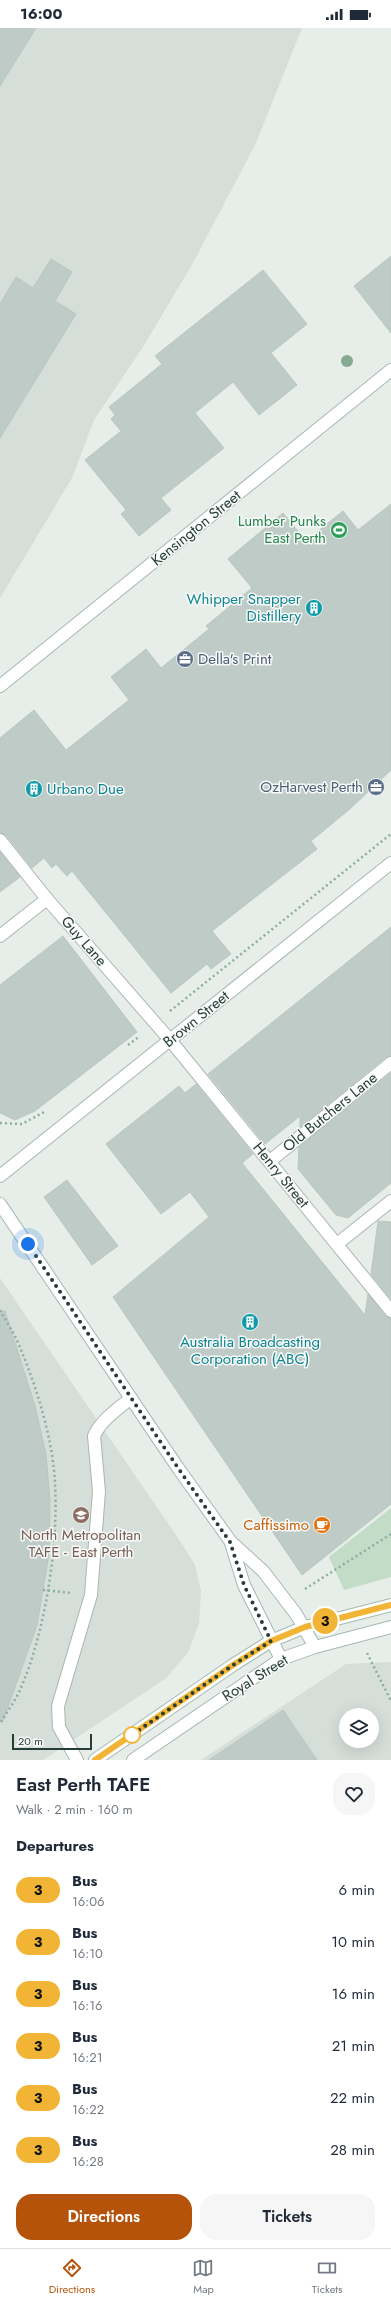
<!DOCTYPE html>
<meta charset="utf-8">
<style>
:root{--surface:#fff;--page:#f6f6f7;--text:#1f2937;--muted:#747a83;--line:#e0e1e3;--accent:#b45309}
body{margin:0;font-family:Jost,sans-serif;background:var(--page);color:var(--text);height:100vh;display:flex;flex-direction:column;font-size:15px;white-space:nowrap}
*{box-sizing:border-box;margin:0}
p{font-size:13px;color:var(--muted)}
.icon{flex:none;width:22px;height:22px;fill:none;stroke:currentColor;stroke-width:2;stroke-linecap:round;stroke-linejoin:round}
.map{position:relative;height:1732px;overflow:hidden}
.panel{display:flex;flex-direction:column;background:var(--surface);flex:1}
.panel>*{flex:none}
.badge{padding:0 8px;border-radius:13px;font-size:14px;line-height:26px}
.tools{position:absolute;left:339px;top:1680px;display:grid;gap:8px}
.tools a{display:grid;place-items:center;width:40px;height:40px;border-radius:50%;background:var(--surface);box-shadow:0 4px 16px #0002;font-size:20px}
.scale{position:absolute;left:12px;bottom:10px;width:80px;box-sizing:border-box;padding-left:4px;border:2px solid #273e36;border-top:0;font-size:11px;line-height:14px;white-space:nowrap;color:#273e36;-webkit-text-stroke:3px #f7faf9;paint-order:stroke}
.you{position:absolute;width:20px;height:20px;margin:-10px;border:3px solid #fff;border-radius:50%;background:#1a73e8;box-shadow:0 0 0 6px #1a73e833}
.map>.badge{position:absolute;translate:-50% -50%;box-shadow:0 0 0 2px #fff}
h2{padding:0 16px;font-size:15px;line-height:36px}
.round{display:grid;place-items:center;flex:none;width:42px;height:42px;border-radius:16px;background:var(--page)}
.headline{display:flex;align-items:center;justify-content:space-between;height:68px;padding:0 16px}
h1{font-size:19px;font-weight:600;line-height:30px}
.button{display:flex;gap:8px;margin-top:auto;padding:8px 16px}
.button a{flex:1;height:46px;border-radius:16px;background:var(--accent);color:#fff;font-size:16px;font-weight:600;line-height:46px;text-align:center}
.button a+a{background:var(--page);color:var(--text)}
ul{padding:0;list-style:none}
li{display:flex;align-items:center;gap:12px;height:52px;padding:0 16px}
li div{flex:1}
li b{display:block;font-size:15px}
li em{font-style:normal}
li .badge{min-width:44px;font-weight:700;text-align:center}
.status{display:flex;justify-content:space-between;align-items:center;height:28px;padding:0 20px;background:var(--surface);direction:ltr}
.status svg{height:11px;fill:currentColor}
.tabs{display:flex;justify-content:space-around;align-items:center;height:56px;border-top:1px solid var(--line);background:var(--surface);font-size:11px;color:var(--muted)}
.tabs a{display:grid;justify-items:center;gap:2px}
.tabs .selected{color:var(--accent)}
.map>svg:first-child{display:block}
</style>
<div class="status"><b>16:00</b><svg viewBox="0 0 49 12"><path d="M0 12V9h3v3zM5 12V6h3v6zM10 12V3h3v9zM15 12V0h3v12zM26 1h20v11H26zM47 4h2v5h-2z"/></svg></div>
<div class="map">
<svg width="391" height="1732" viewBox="0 0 391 1732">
<rect width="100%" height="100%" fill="#e7eeea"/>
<g fill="#d5ded9" fill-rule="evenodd">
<path d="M0,0H302L256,115L193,235L143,319L94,392L72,450L0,570Z"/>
<path d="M0,1250L178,1510L195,1537L201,1563L199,1595L188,1625L165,1651L43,1732H0Z"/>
<path d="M391,1634V1732H201L346,1636ZM346,1687H372V1713H346Z"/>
</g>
<path fill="#c3dcc8" d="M391,1480V1549L344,1562L329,1529Z"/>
<g fill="#bfcbc6" stroke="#bac7c1">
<path d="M0,0H36L0,58Z"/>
<path d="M391,228V305L354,258Z"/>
<path d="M51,231L72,244L55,273L76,286L0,410V276L16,249L33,260Z"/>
<path d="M263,242L307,296L271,325L297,357L259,387L233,354L195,385L224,420L161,470L171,482L139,508L121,486L126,482L85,432L121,403L111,391L115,387L109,379L162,336L155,328Z"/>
<path d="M391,476V742L351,780L311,813L317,821L212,903L231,926L211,941L207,936L171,965L72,843L67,848L56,836L52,840L44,830L32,840L6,807L0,805V710L34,682L66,722L129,672L111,649L146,621L161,640L209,601L206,598L252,560L228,531L283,485L306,513L343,483L358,502Z"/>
<path d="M0,824L20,849L0,864Z"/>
<path d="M391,899V1028L386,1029L300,1099V1088L265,1116L208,1046Z"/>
<path d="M63,908L137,1004L35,1083L15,1092L0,1085V957Z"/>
<path d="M391,1045V1155L348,1190L336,1187L298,1141L299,1119Z"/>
<path d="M196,1056L253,1126L242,1135L365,1287L368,1266L385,1288L391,1290V1476L302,1547L113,1269L209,1189L190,1164L161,1186L106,1116L179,1058L185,1065Z"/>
<path d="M67,1152L118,1218L92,1237L44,1169Z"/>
<path d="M378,1193L391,1194V1271L371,1246Z"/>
<path d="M5,1283L35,1378L46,1426L50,1473L49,1526L37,1597L3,1693L0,1692V1284Z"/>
<path d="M283,1682L317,1732H209Z"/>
</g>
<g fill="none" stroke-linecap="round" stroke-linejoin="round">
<g stroke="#aab6b0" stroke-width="14">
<g id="lane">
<path d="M0,812L47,871L170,1012"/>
<path d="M0,908L47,871"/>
<path d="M270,1133L391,1035"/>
<path d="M337,1216L391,1173"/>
<path d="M77,1732L59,1699L58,1678L91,1567L99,1463L94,1408C101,1392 118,1381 131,1370"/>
</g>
</g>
<g stroke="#aab6b0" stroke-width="14">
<path id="street" d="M170,1012L391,1283"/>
</g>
<g stroke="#a6b8b1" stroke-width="14">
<g id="secondary">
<path d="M0,658L391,342"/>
<path d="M0,1148L391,835"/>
<path d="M0,1176L178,1440L231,1514L263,1543L296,1586L315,1619"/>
<path d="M231,1515L244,1557L281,1631"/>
<path d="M95,1732L233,1637L271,1613L305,1599L391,1577"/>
<path d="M133,1732L281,1631L315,1619L391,1599"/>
</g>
</g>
<g stroke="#8baea0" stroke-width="2.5" stroke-dasharray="2 3" stroke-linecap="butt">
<path d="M170,983L391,806"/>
<path d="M128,1017L140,1008"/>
<path d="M0,1095L22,1096L46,1083"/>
<path d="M0,1282C7,1295 16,1308 21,1322C34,1353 45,1388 51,1421C64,1489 48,1601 19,1664C14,1675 6,1685 0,1696"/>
<path d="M305,1561L391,1506"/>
<path d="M43,1562L71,1565"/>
<path d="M367,1625L391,1673"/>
</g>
<use href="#lane" stroke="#fff" stroke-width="12"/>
<use href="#street" stroke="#fff" stroke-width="12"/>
<use href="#secondary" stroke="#fff" stroke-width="12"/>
</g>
<circle fill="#86a991" cx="347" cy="333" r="6"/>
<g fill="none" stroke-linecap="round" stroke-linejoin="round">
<g stroke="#fff" stroke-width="9">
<path id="line" d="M95,1732L233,1637L271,1613L305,1599L391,1577"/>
</g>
<use href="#line" stroke="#f1b434" stroke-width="6"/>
<path stroke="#273e36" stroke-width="4" stroke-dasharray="0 7.2" d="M28,1216L178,1440L230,1514L244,1557L271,1613L233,1637L132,1707"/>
</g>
<defs>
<g id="stadium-disc" transform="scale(0.9)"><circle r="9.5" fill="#2e9e5b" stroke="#f7faf9"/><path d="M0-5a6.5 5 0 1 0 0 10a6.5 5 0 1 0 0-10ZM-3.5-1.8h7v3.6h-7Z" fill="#fff"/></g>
<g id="building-disc" transform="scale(0.9)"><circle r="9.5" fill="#0f9aa8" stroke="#f7faf9"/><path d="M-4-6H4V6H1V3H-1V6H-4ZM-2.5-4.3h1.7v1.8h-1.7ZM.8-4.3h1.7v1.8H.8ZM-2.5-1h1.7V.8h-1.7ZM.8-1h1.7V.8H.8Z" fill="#fff"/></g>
<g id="office-disc" transform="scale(0.9)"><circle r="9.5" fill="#5c6f8a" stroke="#f7faf9"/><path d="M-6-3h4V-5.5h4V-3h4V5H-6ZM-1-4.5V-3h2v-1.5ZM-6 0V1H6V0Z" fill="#fff"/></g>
<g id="university-disc" transform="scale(0.9)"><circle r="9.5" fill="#8d6e63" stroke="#f7faf9"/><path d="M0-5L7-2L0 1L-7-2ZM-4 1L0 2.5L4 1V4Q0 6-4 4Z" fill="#fff"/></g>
<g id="cafe-disc" transform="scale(0.9)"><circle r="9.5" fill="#e8710a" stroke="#f7faf9"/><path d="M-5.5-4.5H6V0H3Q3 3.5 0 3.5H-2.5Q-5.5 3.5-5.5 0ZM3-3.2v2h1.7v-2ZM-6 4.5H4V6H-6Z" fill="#fff"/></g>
</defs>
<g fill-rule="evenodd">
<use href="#stadium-disc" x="339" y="502"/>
<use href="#building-disc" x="314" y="580"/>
<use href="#office-disc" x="185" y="631"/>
<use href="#office-disc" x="376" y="759"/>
<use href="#building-disc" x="34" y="761"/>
<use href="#building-disc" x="250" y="1294"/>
<use href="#university-disc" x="81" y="1487"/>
<use href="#cafe-disc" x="322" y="1497"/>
</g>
<circle fill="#fff" stroke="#f1b434" stroke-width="2" cx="132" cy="1707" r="8"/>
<g text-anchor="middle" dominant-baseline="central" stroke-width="3" stroke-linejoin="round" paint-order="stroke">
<g font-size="15" fill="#27864d" stroke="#f7faf9" text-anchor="end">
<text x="326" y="493">Lumber Punks<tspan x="326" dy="17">East Perth</tspan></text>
</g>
<g font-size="15" fill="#273e36" stroke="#f7faf9">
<text transform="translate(196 500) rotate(-39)">Kensington Street</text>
<text transform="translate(84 913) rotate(49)">Guy Lane</text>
<text transform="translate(196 991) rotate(-39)">Brown Street</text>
<text transform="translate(330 1084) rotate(-39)">Old Butchers Lane</text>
<text transform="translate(281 1147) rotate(51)">Henry Street</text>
<text transform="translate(255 1650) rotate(-32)">Royal Street</text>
</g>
<g font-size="15" fill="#0d838f" stroke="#f7faf9" text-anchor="end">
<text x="301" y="571">Whipper Snapper<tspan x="301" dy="17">Distillery</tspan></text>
<text x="47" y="761" text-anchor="start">Urbano Due</text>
<text x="250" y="1314" text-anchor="middle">Australia Broadcasting<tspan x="250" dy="17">Corporation (ABC)</tspan></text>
</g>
<g font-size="15" fill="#4e5e75" stroke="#f7faf9" text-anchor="start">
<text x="198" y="631">Della's Print</text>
<text x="363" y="759" text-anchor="end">OzHarvest Perth</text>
</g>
<g font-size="15" fill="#c56008" stroke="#f7faf9" text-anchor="end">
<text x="309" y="1497">Caffissimo</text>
</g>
<g font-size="15" fill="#785e54" stroke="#f7faf9">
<text x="81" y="1507">North Metropolitan<tspan x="81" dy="17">TAFE - East Perth</tspan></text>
</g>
</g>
</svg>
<div class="tools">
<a><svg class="icon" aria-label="layers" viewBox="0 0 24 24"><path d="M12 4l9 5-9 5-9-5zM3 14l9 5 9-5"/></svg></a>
</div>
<div class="scale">20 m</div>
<div class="you" style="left:28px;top:1216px"></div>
<b class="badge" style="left:325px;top:1593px;background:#f1b434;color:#111">3</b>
</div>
<section class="panel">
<div class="headline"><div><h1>East Perth TAFE</h1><p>Walk · 2 min · 160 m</p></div><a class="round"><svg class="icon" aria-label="heart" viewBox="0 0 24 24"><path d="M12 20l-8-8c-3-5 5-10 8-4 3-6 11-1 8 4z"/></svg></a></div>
<h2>Departures</h2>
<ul>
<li><span class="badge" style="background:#f1b434;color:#111">3</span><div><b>Bus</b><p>16:06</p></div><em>6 min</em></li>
<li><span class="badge" style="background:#f1b434;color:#111">3</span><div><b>Bus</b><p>16:10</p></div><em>10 min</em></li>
<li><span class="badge" style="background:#f1b434;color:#111">3</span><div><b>Bus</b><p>16:16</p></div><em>16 min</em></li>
<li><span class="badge" style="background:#f1b434;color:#111">3</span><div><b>Bus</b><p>16:21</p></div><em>21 min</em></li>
<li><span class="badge" style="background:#f1b434;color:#111">3</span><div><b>Bus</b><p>16:22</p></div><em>22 min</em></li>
<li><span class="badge" style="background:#f1b434;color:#111">3</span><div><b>Bus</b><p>16:28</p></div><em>28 min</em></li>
</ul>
<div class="button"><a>Directions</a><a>Tickets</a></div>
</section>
<nav class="tabs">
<a class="selected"><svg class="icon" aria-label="directions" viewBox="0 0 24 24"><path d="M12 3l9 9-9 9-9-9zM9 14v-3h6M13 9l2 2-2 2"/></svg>Directions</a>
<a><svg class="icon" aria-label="map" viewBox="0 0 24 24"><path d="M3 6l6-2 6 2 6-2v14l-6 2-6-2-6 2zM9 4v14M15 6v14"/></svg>Map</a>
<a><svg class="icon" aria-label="tickets" viewBox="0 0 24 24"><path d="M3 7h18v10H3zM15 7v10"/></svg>Tickets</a>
</nav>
